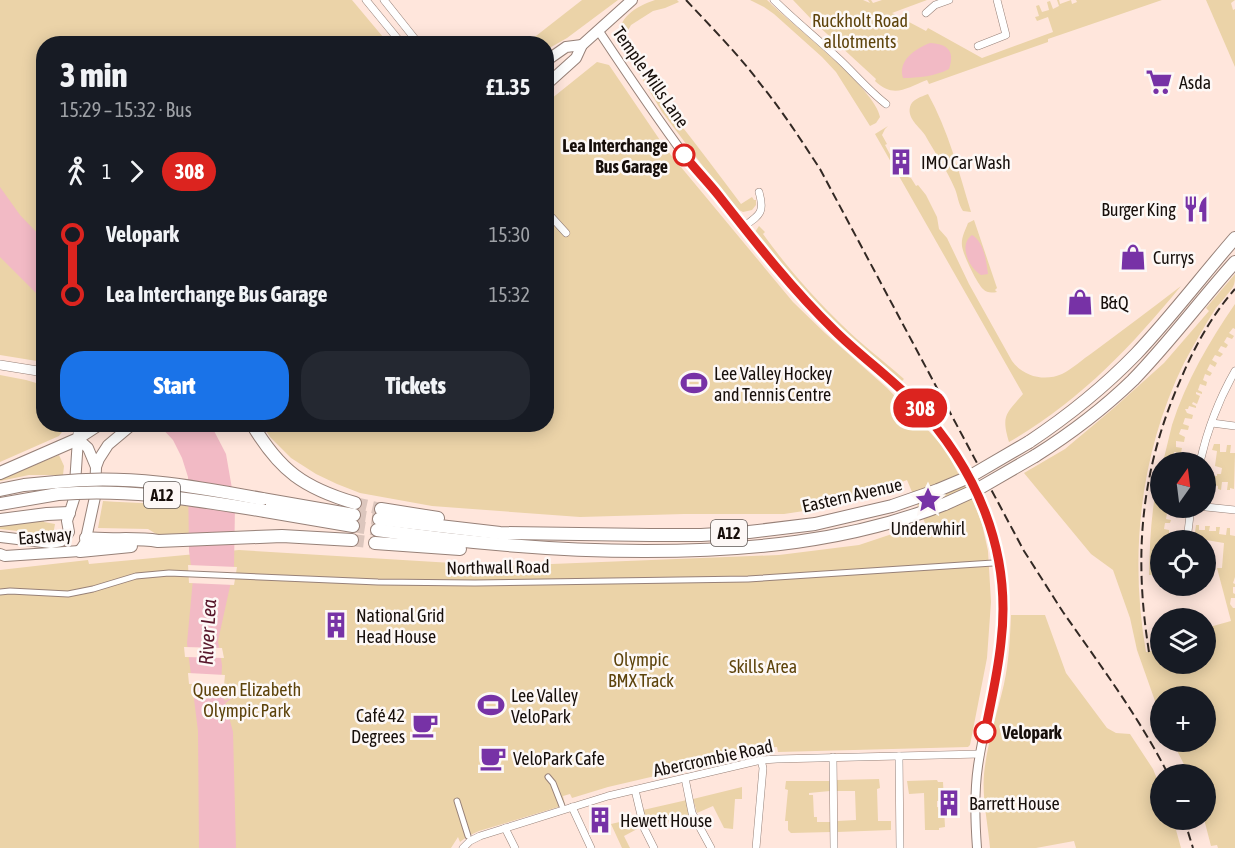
<!DOCTYPE html>
<meta charset="utf-8">
<style>
:root{--surface:#171b24;--page:#242831;--text:#f1f3f6;--muted:#9ea1a6;--accent:#1a73e8}
body{margin:0;font-family:"Asap Condensed",sans-serif;background:var(--page);color:var(--text);height:100vh;display:flex;flex-direction:column;font-size:22px;white-space:nowrap}
*{box-sizing:border-box;margin:0}
p{font-size:20px;color:var(--muted)}
.icon{flex:none;width:33px;height:33px;fill:none;stroke:currentColor;stroke-width:2;stroke-linecap:round;stroke-linejoin:round}
.map{position:relative;flex:1;overflow:hidden}
.sheet{position:absolute;left:36px;top:36px;width:518px;height:396px;display:flex;flex-direction:column;background:var(--surface);border-radius:24px;box-shadow:0 3px 15px #0003}
.sheet>*{flex:none}
.badge{padding:0 12px;border-radius:20px;font-size:21px;line-height:39px}
.needle{width:39px;rotate:14deg}
.tools{position:absolute;left:1150px;top:452px;display:grid;gap:12px}
.tools a{display:grid;place-items:center;width:66px;height:66px;border-radius:50%;background:var(--surface);box-shadow:0 3px 15px #0003;font-size:30px}
.map>.badge{position:absolute;translate:-50% -50%;box-shadow:0 0 0 3px #fff}
.legs{display:flex;align-items:center;gap:9px;height:66px;padding:0 24px;font-size:20px}
.legs p{margin-inline-start:auto}
.summary{display:flex;align-items:center;justify-content:space-between;height:102px;padding:0 24px}
h1{font-size:33px;font-weight:800;line-height:45px}
.action{display:flex;gap:12px;margin-top:auto;padding:12px 24px}
.action a{flex:1;height:69px;border-radius:24px;background:var(--accent);color:#fff;font-size:24px;font-weight:800;line-height:69px;text-align:center}
.action a+a{background:var(--page);color:var(--text)}
ul{padding:0 24px;list-style:none}
li{display:flex;align-items:center;gap:21px;height:60px;font-size:22px}
li i{display:grid;place-items:center;width:9px;height:100%;margin:0 8px;background:currentColor}
li i::after{content:'';width:15px;height:15px;margin:-8px;border:4px solid;border-radius:50%;background:var(--surface)}
li p{margin-inline-start:auto}
li:first-child i{background:linear-gradient(#0000 50%,currentColor 0)}
li:last-child i{background:linear-gradient(currentColor 50%,#0000 0)}
.map>svg:first-child{display:block}
</style>
<div class="map">
<svg width="1235" height="848" viewBox="0 0 1235 848">
<rect width="100%" height="100%" fill="#ffe6dc"/>
<g fill="#ebd3a8">
<path d="M0,0H352L388,43L44,44L43,362L0,355Z"/>
<path d="M582,0H618L567,38L546,50V44L527,43Z"/>
<path d="M655,0H677L679,2L665,8L653,11L631,25L626,34C628,59 662,98 677,120C699,148 720,176 741,204L752,197L754,200H756V205L752,210L743,212L739,210L724,194L662,112L620,41C615,18 637,6 655,0Z"/>
<path d="M750,0H767C791,24 876,89 880,117L876,123L870,126L836,72L822,57L774,14L764,7Z"/>
<path d="M793,0H863L870,3L868,0H871L873,3L882,0H927L892,13L926,31L928,28L982,58L1053,32L1048,17L1037,21L1035,17L1039,16L1036,6L1039,5L1042,12L1049,10L1047,2L1050,1L1053,9L1059,6L1057,0H1059L1060,4L1071,0L1072,4L1077,2L1076,0H1162L1048,39V42L929,84L927,80C906,88 894,99 875,81L876,79L814,22Z"/>
<path d="M1206,0H1235L1231,3L1233,10L1235,9V67Z"/>
<path d="M597,62L609,65L666,149L793,302L825,333L887,388L926,428L945,449L974,503L982,524L988,551L991,602L987,658L970,745L968,747L778,752L777,747L762,748V753L745,755L608,787L572,798L570,794L563,796L565,805L479,831L468,836L460,842L458,837L451,848H0V570L88,560L89,564L239,550L502,566L779,555L859,545L925,523L907,480L837,506L784,514H684L580,517L432,506L360,493L337,484L316,474L291,458L270,437L262,425L546,424V103Z"/>
<path d="M928,94C948,130 959,172 971,212L963,211C958,204 958,196 955,189C947,170 935,153 925,135C920,127 907,119 910,107C912,99 921,97 928,94Z"/>
<path d="M888,126L885,129L882,135L887,144L885,145L901,175L903,174L905,176L911,178L916,186L918,185L926,195L937,217L939,229L947,238L969,284L1012,361C1023,376 1044,382 1062,374C1072,369 1083,359 1092,353C1122,331 1152,308 1181,286C1130,348 1080,401 1009,442C1001,415 1006,414 1023,394L875,134Z"/>
<path d="M974,220L997,288L995,290L997,292C991,293 987,293 983,289C977,283 963,255 962,246C961,238 965,231 968,223Z"/>
<path d="M759,226L765,232L763,234C786,266 813,297 842,325C861,344 884,361 904,379L902,381C852,337 795,290 757,236L755,232Z"/>
<path d="M1235,274C1235,279 1235,283 1233,287C1228,294 1222,301 1216,308C1204,326 1194,345 1184,363C1140,453 1129,555 1146,652L1161,649V663H1206V628L1231,621L1217,568H1222L1224,543L1206,540H1194L1196,525H1199V530H1205V526H1210L1209,531H1216V527H1220L1219,534L1226,535L1227,528H1230V535L1235,536V577L1233,583L1235,584V587H1233V593L1235,594V598H1231L1230,604L1233,608H1235V848H1218L1217,845L1211,846L1204,819H1206V774H1189L1172,741H1206V696H1161V718L1137,650L1130,618L1113,570L1091,554L1024,473L1065,449L1115,407L1164,363L1209,311L1206,308Z"/>
<path d="M1235,304V329L1233,328L1229,333L1234,336L1232,339L1227,337L1224,342L1228,345L1226,348L1221,346L1218,351L1223,354L1220,357L1215,355L1212,360L1217,363L1215,367L1210,364L1207,370L1212,373L1210,376L1205,374L1203,380L1207,382L1206,386L1200,384L1198,390L1202,392V394L1196,392V394L1200,396L1197,404L1193,402L1192,404L1196,406V408L1189,406L1188,409H1185L1187,413L1193,415L1192,419L1185,418L1183,424L1189,426L1188,430L1181,429L1179,434L1185,437L1184,442L1176,441V447L1182,448L1181,453L1174,452L1173,458L1180,459L1179,462H1163C1166,450 1169,437 1172,425C1186,381 1209,342 1235,304Z"/>
<path d="M0,375L26,380L43,385L44,424L67,425L59,436L0,462Z"/>
<path d="M1214,444H1220V452H1226L1227,445H1231L1230,453H1235L1234,489L1230,488V490H1227L1228,482H1222L1221,490L1218,489V486L1213,485L1212,489L1209,488L1208,484H1206V475L1217,476V474H1221L1222,468L1215,466L1217,451L1212,450Z"/>
<path d="M59,455L64,466L63,475H29L0,481V479Z"/>
<path d="M1161,469V507H1168L1167,509L1172,510L1171,513H1167L1166,519L1171,520L1170,523H1165L1164,529L1169,530V533L1177,534V536H1169L1168,540H1161V574L1149,575C1150,540 1151,504 1161,469Z"/>
<path d="M103,501C132,503 160,503 189,506V533L158,535L148,529L98,528Z"/>
<path d="M44,519V522L55,524L53,535L0,529V525Z"/>
<path d="M1011,615H1045L1066,673L1107,728L1116,733L1130,734L1153,769L1161,789V819H1173L1181,848H1076L1074,841L1036,848H990C988,823 982,799 984,774C987,744 997,714 1004,684C1009,661 1010,638 1011,615Z"/>
<path d="M879,779L880,788L877,789L878,821H891V830L837,832V821L856,820L855,791H837L836,780Z"/>
<path d="M937,780L938,782H943L944,801H937V807L944,808L945,827L939,828V830H925L924,793L909,794L907,781Z"/>
<path d="M786,781H830V791L809,793V795H813L814,817H817V822H831V832L791,833L788,830V821H785L788,790L785,789Z"/>
<path d="M742,787V799H735L733,829L724,828L713,806L697,813L693,799Z"/>
<path d="M687,800L691,813L670,824L666,816L648,825L643,810Z"/>
<path d="M637,818L639,828L624,836L630,848H622L611,824Z"/>
</g>
<g fill="#f2bac5">
<path d="M930,43C948,44 955,51 949,69C936,76 918,78 903,78C897,61 916,48 930,43Z"/>
<path d="M0,187L20,215L43,239V300L0,257Z"/>
<path d="M972,235C984,242 986,260 988,274L981,275C969,268 958,245 972,235Z"/>
<path d="M159,425H211L226,454L235,506L234,568L218,641L222,665L221,687L233,732L236,848H199L198,731L187,643L193,579L189,551L188,477L182,458L173,440Z"/>
</g>
<g fill="#ffe6dc">
<path d="M188,565L237,567L234,585L189,583Z"/>
<path d="M184,647L222,648L224,658L185,657Z"/>
<path d="M188,673L225,675L224,685L189,684Z"/>
</g>
<g fill="none" stroke-linecap="round" stroke-linejoin="round">
<path stroke="#f2bac5" stroke-width="2" d="M224,703L232,697"/>
<g stroke="#dcc6bd" stroke-width="12" stroke-dasharray="12 6" stroke-linecap="butt">
<path d="M355,503L381,509"/>
<path d="M354,515L379,519"/>
<path d="M353,526L377,530"/>
<path d="M352,540L375,543"/>
</g>
<g stroke="#978178" stroke-width="7">
<g id="pedestrian">
<path d="M0,592L10,591L68,594L93,589L136,576L169,573L378,582L475,583L748,579L993,563"/>
<path d="M548,777L553,783L562,806"/>
<path d="M457,801L468,836"/>
</g>
</g>
<g stroke="#978178" stroke-width="8">
<g id="minor">
<path d="M366,0L402,44"/>
<path d="M384,0L419,44"/>
<path d="M774,0C795,21 818,39 839,59C855,74 869,91 886,104"/>
<path d="M926,13L935,5L949,0"/>
<path d="M978,46L1006,35L997,0"/>
<path d="M546,211L566,233"/>
<path d="M743,227C760,215 765,213 759,192"/>
<path d="M1212,423L1235,426"/>
<path d="M1200,462C1207,431 1219,399 1235,371"/>
<path d="M1206,507L1235,510"/>
<path d="M1187,540L1191,507"/>
<path d="M899,756L900,848"/>
<path d="M833,757L834,848"/>
<path d="M685,778L692,813L711,848"/>
<path d="M635,790L644,828L654,848"/>
<path d="M572,807L591,848"/>
<path d="M505,828L515,848"/>
<path d="M463,848L470,841L480,836L608,796L761,760L777,759L980,754"/>
<path d="M756,848L763,768L761,760"/>
</g>
</g>
<g stroke="#978178" stroke-width="10">
<path id="tertiary" d="M598,30C629,76 659,122 692,165C700,175 709,184 717,194C742,224 765,255 791,284C812,308 835,331 859,353C874,365 889,377 903,391C950,438 987,494 998,560C1003,587 1004,616 1001,642C997,684 984,724 978,766C974,793 975,821 977,848"/>
</g>
<g stroke="#978178" stroke-width="10">
<g id="secondary">
<path d="M0,365L44,372"/>
<path d="M78,439V424"/>
</g>
</g>
<g stroke="#978178" stroke-width="12">
<g id="primary">
<path d="M546,61L566,47L582,45"/>
<path d="M546,85L576,58L582,45L632,0"/>
<path d="M78,439L88,448L96,467"/>
<path d="M78,439L101,424"/>
<path d="M0,537L51,543L61,541L66,537L69,532L67,521L74,499L78,439"/>
<path d="M0,554L5,556L80,551L85,543L95,497L96,467L99,459L108,445L133,424"/>
</g>
</g>
<g stroke="#978178" stroke-width="14">
<g id="trunk">
<path d="M252,424C280,471 304,488 355,503"/>
<path d="M1029,442C1068,416 1104,387 1136,354C1171,317 1202,276 1235,238"/>
<path d="M1035,456C1070,434 1103,409 1133,380C1169,343 1200,301 1235,262"/>
<path d="M0,473L78,439"/>
<path d="M0,490L24,485L56,482"/>
<path d="M262,499L354,515"/>
<path d="M0,504L58,494"/>
<path d="M381,509L438,518"/>
<path d="M265,511L353,526"/>
<path d="M379,519L500,533L650,535H701L749,532L815,524L892,506L938,490"/>
<path d="M0,520L47,514L69,513"/>
<path d="M377,530C466,543 556,551 645,551C747,551 849,542 945,504"/>
<path d="M86,538C110,541 134,537 158,541L282,536L352,540"/>
<path d="M375,543L460,549"/>
<path d="M80,551L131,546"/>
</g>
</g>
<use href="#pedestrian" stroke="#fff" stroke-width="5"/>
<use href="#minor" stroke="#fff" stroke-width="7"/>
<use href="#tertiary" stroke="#fff" stroke-width="8"/>
<use href="#secondary" stroke="#fff" stroke-width="9"/>
<use href="#primary" stroke="#fff" stroke-width="10"/>
<use href="#trunk" stroke="#fff" stroke-width="12"/>
<g stroke="#332924" stroke-width="2" stroke-dasharray="9 4.5" stroke-linecap="butt">
<path d="M686,0C712,28 739,55 762,86C783,112 801,140 820,169L1024,551C1037,571 1050,592 1063,612C1100,665 1139,717 1168,774"/>
<path d="M1149,652C1133,552 1141,467 1183,374C1196,344 1213,314 1235,289"/>
<path d="M1184,819L1193,848"/>
</g>
<g stroke="#978178" stroke-width="14" stroke-linecap="butt">
<g id="trunk-bridge">
<path d="M56,482C126,474 194,486 262,499"/>
<path d="M938,490L969,477L1029,442"/>
<path d="M58,494C129,488 195,500 265,511"/>
<path d="M945,504L978,489L1035,456"/>
</g>
</g>
<use href="#trunk-bridge" stroke="#fff" stroke-width="12"/>
</g>
<g fill="none" stroke-linecap="round" stroke-linejoin="round">
<g stroke="#fff" stroke-width="14">
<path id="line-1" d="M684,155C695,169 708,182 719,196C756,243 792,289 834,330C860,356 890,377 915,403C977,469 1012,551 1001,642C998,672 991,702 985,732"/>
</g>
<use href="#line-1" stroke="#dc241f" stroke-width="9"/>
</g>
<defs>
<g id="supermarket-bare" transform="scale(2.07)"><path d="M-6-5.5h2.5l.6 2H6L4.5 2H-2.5L-4.4-4H-6ZM-1.5 3.2a1.3 1.3 0 1 0 .1 0ZM3 3.2a1.3 1.3 0 1 0 .1 0Z" fill="#7732a6" stroke="#fdf8f6" stroke-width="2.5" paint-order="stroke"/></g>
<g id="building-bare" transform="scale(2.07)"><path d="M-4-6H4V6H1V3H-1V6H-4ZM-2.5-4.3h1.7v1.8h-1.7ZM.8-4.3h1.7v1.8H.8ZM-2.5-1h1.7V.8h-1.7ZM.8-1h1.7V.8H.8Z" fill="#7732a6" stroke="#fdf8f6" stroke-width="2.5" paint-order="stroke"/></g>
<g id="restaurant-bare" transform="scale(2.07)"><path d="M-5-6h1v4h1v-4h1v4h1v-4h1v5L-1.5 .5V6h-2V.5L-5-1ZM5-6V6H3V1.5H1.5Q1.5-4 5-6Z" fill="#7732a6" stroke="#fdf8f6" stroke-width="2.5" paint-order="stroke"/></g>
<g id="shop-bare" transform="scale(2.07)"><path d="M-5-2.5h2.3a2.7 3.5 0 0 1 5.4 0H5L5.5 6h-11ZM-1.5-2.5h3a1.5 2.3 0 0 0-3 0Z" fill="#7732a6" stroke="#fdf8f6" stroke-width="2.5" paint-order="stroke"/></g>
<g id="stadium-bare" transform="scale(2.07)"><path d="M0-5a6.5 5 0 1 0 0 10a6.5 5 0 1 0 0-10ZM-3.5-1.8h7v3.6h-7Z" fill="#7732a6" stroke="#fdf8f6" stroke-width="2.5" paint-order="stroke"/></g>
<g id="sight-bare" transform="scale(2.07)"><path d="M0-6L1.8-2.2L6-1.7L2.9 1.2L3.7 5.4L0 3.3L-3.7 5.4L-2.9 1.2L-6-1.7L-1.8-2.2Z" fill="#7732a6" stroke="#fdf8f6" stroke-width="2.5" paint-order="stroke"/></g>
<g id="cafe-bare" transform="scale(2.07)"><path d="M-5.5-4.5H6V0H3Q3 3.5 0 3.5H-2.5Q-5.5 3.5-5.5 0ZM3-3.2v2h1.7v-2ZM-6 4.5H4V6H-6Z" fill="#7732a6" stroke="#fdf8f6" stroke-width="2.5" paint-order="stroke"/></g>
</defs>
<g fill-rule="evenodd">
<use href="#supermarket-bare" x="1159" y="82"/>
<use href="#building-bare" x="901" y="162"/>
<use href="#restaurant-bare" x="1196" y="209"/>
<use href="#shop-bare" x="1133" y="257"/>
<use href="#shop-bare" x="1080" y="302"/>
<use href="#stadium-bare" x="694" y="383"/>
<use href="#sight-bare" x="928" y="500"/>
<use href="#building-bare" x="336" y="625"/>
<use href="#stadium-bare" x="491" y="705"/>
<use href="#cafe-bare" x="425" y="725"/>
<use href="#cafe-bare" x="493" y="758"/>
<use href="#building-bare" x="949" y="803"/>
<use href="#building-bare" x="600" y="820"/>
</g>
<g fill="#fff" stroke="#dc241f" stroke-width="3">
<circle cx="684" cy="155" r="10"/>
<circle cx="985" cy="732" r="10"/>
</g>
<g text-anchor="middle" dominant-baseline="central" stroke-width="5" stroke-linejoin="round" paint-order="stroke">
<g fill="#fdf8f6" stroke="#5c5552" stroke-width="1.5">
<rect x="144" y="482" width="36" height="26" rx="4.5"/>
<rect x="711" y="520" width="36" height="26" rx="4.5"/>
</g>
<g font-size="16" font-weight="bold" fill="#170f0b">
<text x="162" y="495">A12</text>
<text x="729" y="533">A12</text>
</g>
<g font-size="18" fill="#5d430b" stroke="#fdf8f6">
<text x="860" y="20">Ruckholt Road<tspan x="860" dy="21">allotments</tspan></text>
<text x="641" y="659">Olympic<tspan x="641" dy="21">BMX Track</tspan></text>
<text x="763" y="666">Skills Area</text>
<text x="247" y="689">Queen Elizabeth<tspan x="247" dy="21">Olympic Park</tspan></text>
</g>
<g font-size="18" fill="#170f0b" stroke="#fdf8f6">
<text transform="translate(651 77) rotate(55)">Temple Mills Lane</text>
<text transform="translate(852 495) rotate(-13)">Eastern Avenue</text>
<text transform="translate(45 536) rotate(-5)">Eastway</text>
<text transform="translate(498 567) rotate(-1)">Northwall Road</text>
<text transform="translate(713 758) rotate(-12)">Abercrombie Road</text>
</g>
<g font-size="18" fill="#170f0b" stroke="#fdf8f6" text-anchor="start">
<text x="1179" y="82">Asda</text>
<text x="921" y="162">IMO Car Wash</text>
<text x="1176" y="209" text-anchor="end">Burger King</text>
<text x="1153" y="257">Currys</text>
<text x="1100" y="302">B&amp;Q</text>
<text x="714" y="373">Lee Valley Hockey<tspan x="714" dy="21">and Tennis Centre</tspan></text>
<text x="928" y="528" text-anchor="middle">Underwhirl</text>
<text x="356" y="615">National Grid<tspan x="356" dy="21">Head House</tspan></text>
<text x="511" y="695">Lee Valley<tspan x="511" dy="21">VeloPark</tspan></text>
<text x="405" y="715" text-anchor="end">Café 42<tspan x="405" dy="21">Degrees</tspan></text>
<text x="513" y="758">VeloPark Cafe</text>
<text x="969" y="803">Barrett House</text>
<text x="620" y="820">Hewett House</text>
</g>
<g font-size="18" font-weight="bold" fill="#170f0b" stroke="#fdf8f6" text-anchor="end">
<text x="668" y="145">Lea Interchange<tspan x="668" dy="21">Bus Garage</tspan></text>
<text x="1002" y="732" text-anchor="start">Velopark</text>
</g>
<g font-size="20" font-style="italic" fill="#58172b" stroke="#fdf8f6">
<text transform="translate(207 632) rotate(-87)">River Lea</text>
</g>
</g>
</svg>
<div class="tools">
<a><svg class="needle" viewBox="-14 -14 28 28"><path d="M0-13l5 13h-10z" fill="#e53935"/><path d="M0 13l5-13h-10z" fill="#9ea1a6"/></svg></a>
<a><svg class="icon" aria-label="locate" viewBox="0 0 24 24"><circle cx="12" cy="12" r="6"/><path d="M12 2v4M12 18v4M2 12h4M18 12h4"/></svg></a>
<a><svg class="icon" aria-label="layers" viewBox="0 0 24 24"><path d="M12 4l9 5-9 5-9-5zM3 14l9 5 9-5"/></svg></a>
<a>+</a>
<a>−</a>
</div>
<b class="badge" style="left:920px;top:408px;background:#dc241f;color:#fff">308</b>
<section class="sheet">
<div class="summary"><div><h1>3 min</h1><p>15:29 – 15:32 · Bus</p></div><b>£1.35</b></div>
<div class="legs"><svg class="icon" aria-label="walk" viewBox="0 0 24 24"><circle cx="13" cy="4" r="2"/><path d="M13 8l-2 6 4 7M11 14l-3 7M7 12l3-4h3l4 4"/></svg>1<svg class="icon" aria-label="forward" viewBox="0 0 24 24"><path d="M9 5l7 7-7 7"/></svg><b class="badge" style="background:#dc241f;color:#fff">308</b></div>
<ul>
<li><i style="color:#dc241f"></i><b>Velopark</b><p>15:30</p></li>
<li><i style="color:#dc241f"></i><b>Lea Interchange Bus Garage</b><p>15:32</p></li>
</ul>
<div class="action"><a>Start</a><a>Tickets</a></div>
</section>
</div>
